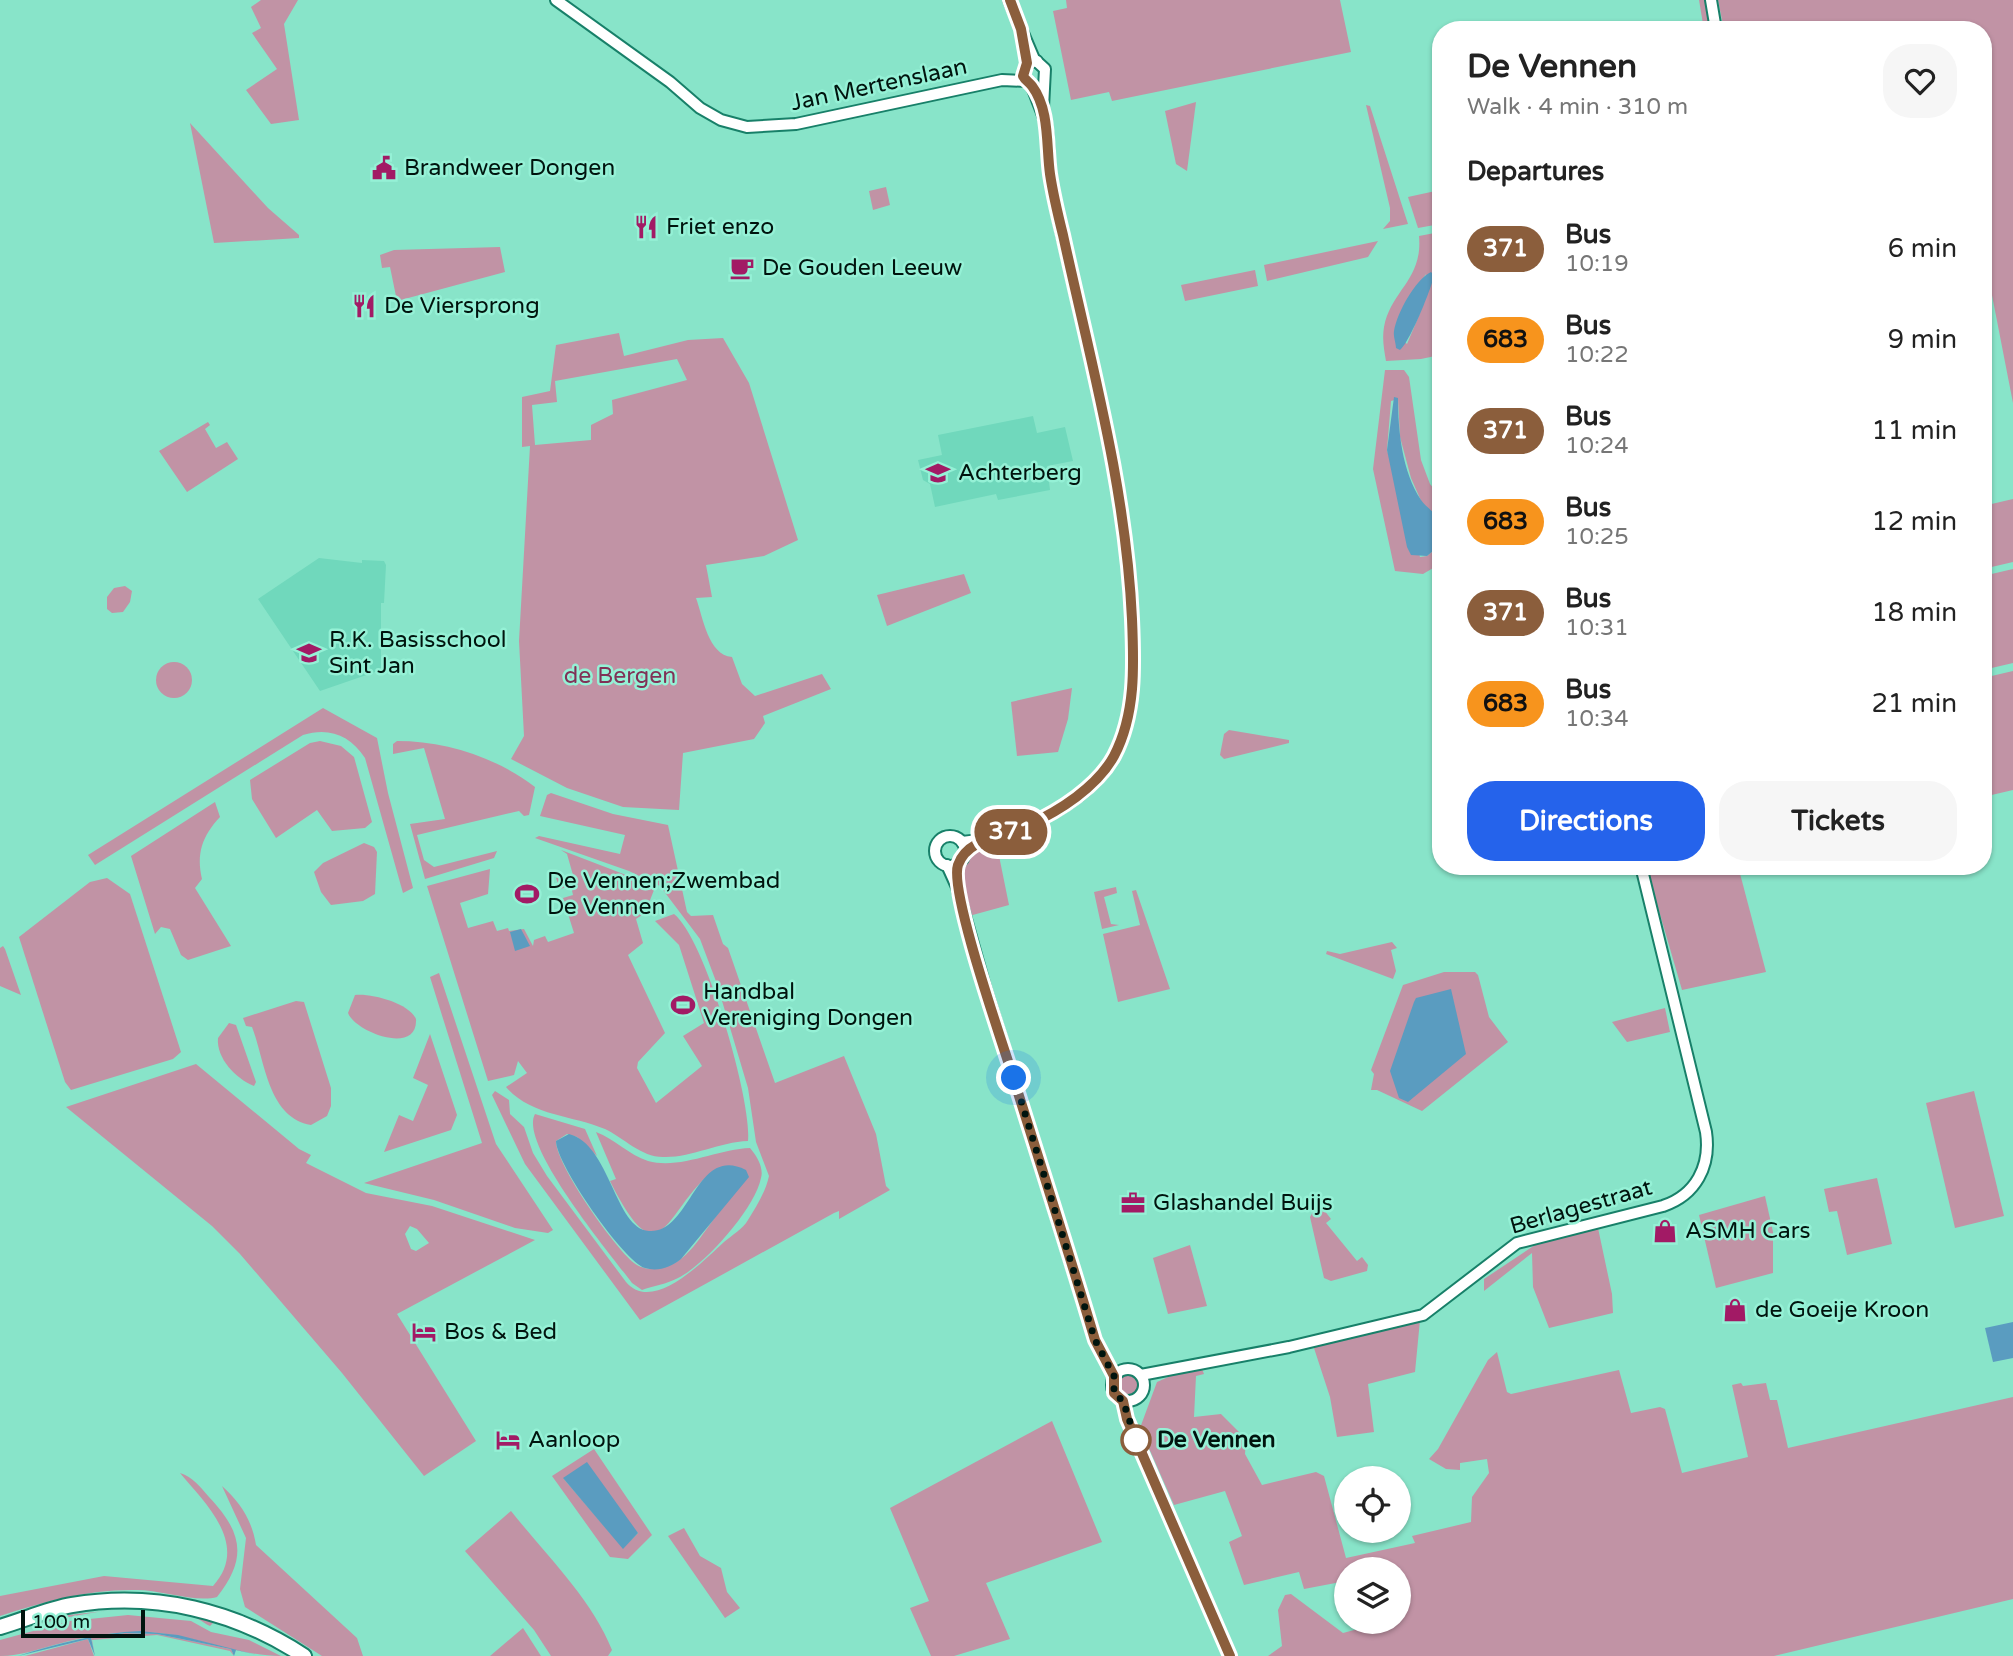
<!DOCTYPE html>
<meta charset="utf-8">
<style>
:root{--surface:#fff;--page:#f6f6f6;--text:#222;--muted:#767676;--accent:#2563eb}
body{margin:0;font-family:"Varela Round",sans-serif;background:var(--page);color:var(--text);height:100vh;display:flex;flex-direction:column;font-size:26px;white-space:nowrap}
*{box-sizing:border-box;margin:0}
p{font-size:23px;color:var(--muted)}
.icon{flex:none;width:38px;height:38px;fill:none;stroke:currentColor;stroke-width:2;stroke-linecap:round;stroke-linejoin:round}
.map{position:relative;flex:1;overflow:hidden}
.side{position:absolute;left:1432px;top:21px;width:560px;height:854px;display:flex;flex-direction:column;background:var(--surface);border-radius:28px;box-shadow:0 2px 5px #0004}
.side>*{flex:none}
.badge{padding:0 14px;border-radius:23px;font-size:24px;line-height:46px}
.fabs{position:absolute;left:1334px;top:1466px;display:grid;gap:14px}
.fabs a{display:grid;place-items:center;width:77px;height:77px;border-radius:50%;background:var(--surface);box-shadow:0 2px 5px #0004;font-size:35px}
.scale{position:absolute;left:21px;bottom:18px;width:124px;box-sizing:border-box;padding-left:7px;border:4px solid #00140e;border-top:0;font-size:19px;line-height:24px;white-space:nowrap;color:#00140e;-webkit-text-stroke:5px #95f1d6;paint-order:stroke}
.you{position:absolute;width:35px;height:35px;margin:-18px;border:5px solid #fff;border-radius:50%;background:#1a73e8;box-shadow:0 0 0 10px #1a73e833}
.map>.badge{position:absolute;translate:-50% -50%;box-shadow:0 0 0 4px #fff}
h2{padding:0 35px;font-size:26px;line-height:63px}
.round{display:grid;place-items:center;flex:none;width:74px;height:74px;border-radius:28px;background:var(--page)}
.headline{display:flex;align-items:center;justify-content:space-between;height:119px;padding:0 35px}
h1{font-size:33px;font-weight:700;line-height:52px}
.button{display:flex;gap:14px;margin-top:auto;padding:14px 35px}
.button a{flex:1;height:80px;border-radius:28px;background:var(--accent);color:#fff;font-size:28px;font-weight:700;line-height:80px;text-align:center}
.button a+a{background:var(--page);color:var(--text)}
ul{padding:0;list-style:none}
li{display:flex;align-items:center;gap:21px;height:91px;padding:0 35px}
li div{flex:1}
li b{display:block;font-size:26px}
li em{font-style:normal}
li .badge{min-width:77px;font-weight:700;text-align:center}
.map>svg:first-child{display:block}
</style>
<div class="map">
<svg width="2013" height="1656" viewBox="0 0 2013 1656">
<rect width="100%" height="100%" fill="#88e4c9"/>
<g fill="#70d8bc">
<path d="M1033,416L1037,433L1065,427L1073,461L1047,466L1050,490L998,500L996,494L935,507L930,484L923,480L918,460L942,455L938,435Z"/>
<path d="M319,558L362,563V560L384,561L386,565L384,603H381V670L320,691L258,599Z"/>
</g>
<g fill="#c193a5" fill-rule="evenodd">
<path d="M261,0H298L284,24L299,120L271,124L246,90L277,69L252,33L261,28L251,7Z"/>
<path d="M1066,0H1340L1351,52L1112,101L1109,92L1071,100L1053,11L1067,8Z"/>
<path d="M1699,0H1707L1712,30H1704Z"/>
<path d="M1718,0H2013V403L1983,249V30H1724Z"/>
<path d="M1196,102L1187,171L1176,164L1165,111Z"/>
<path d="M1366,105L1370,106L1408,224L1383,229L1390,221V208Z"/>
<path d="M190,123L268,208L299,235V238L214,243Z"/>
<path d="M886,187L890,205L873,210L869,191Z"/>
<path d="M1440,190V224L1418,228L1408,197Z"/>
<path d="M1440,232V355L1421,359L1386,361C1384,349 1382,339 1384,327C1391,290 1423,280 1419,236ZM1426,274L1420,313L1407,344L1394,332L1405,305Z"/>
<path d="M1378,241L1368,257L1267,281L1264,265Z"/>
<path d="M500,247L505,272L397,301L390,267L382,268L380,255L394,250Z"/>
<path d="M1255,270L1258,286L1185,301L1181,285Z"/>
<path d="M619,333L624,356L688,340L723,338L749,383L798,540L764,556L706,565L712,597L696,598C703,617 708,655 732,657L742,684L755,696L822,674L831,689L763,716L765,723L754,739L683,753L679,810L623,807L567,788L511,759L524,736L519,641L530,446L522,447V397L550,391L556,345ZM677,359L687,380L612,400L613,414L591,425V440L535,445L532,405L557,402L555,381Z"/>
<path d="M1385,370H1404L1409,377L1421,460L1430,484L1440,496V519L1422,503L1411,478L1400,437L1398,399L1391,401L1387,450L1420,557L1427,556L1440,545V564L1423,574L1395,571L1373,469Z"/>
<path d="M208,422L210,425L205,429L216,448L227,442L238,459L187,492L159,451Z"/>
<path d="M2013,499V562L1983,569V506Z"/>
<path d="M2013,569V663L1983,670V576Z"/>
<path d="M964,574L971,593L887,626L877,595Z"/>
<path d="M125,586L132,591L130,602L123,612L112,613L107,609V597L114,588Z"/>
<circle cx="174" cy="680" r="18"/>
<path d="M2013,671V790L1983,797V678Z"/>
<path d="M1072,688L1068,719L1058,752L1017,756L1011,702Z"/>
<path d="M323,708L377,738L388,793L413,888L403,893L365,758C350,735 329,727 303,735L95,865L88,855Z"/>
<path d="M1229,730L1289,740V743L1224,759L1220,755L1224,734Z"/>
<path d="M320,741L341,746L354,757L372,822L365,828L332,831L317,810L276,838L252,799L250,780L310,743Z"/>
<path d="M397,741C445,741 496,757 535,787L529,815L524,816L519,811L417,835L424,860L434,867L497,851L494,858L425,879L410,824L445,819L424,748L393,754V744Z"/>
<path d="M551,793L613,814L668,825L687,912L691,916L713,915L723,944L728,948L775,1083L844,1056L876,1134L886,1186L890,1190L839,1219V1211L834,1213L640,1320L525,1164L492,1095L495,1091L509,1100L510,1114L524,1127L533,1153L547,1176L626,1282C653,1314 703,1261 724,1242C732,1235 743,1229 748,1220C756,1207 766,1191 769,1176L756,1142L748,1088L717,984L700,939L660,886L629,871L535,838L539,836L620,854L625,835L540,816L547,795Z"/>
<path d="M215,802L220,817C202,836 196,854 202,879L195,888L231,946L188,960L181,955L170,929L161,927L155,934L131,856Z"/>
<path d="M996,841L1009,905L969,916C961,878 954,857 996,841Z"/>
<path d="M364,843L374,847L377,852L375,894L363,901L331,905L321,892L314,872L323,863Z"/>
<path d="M561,850L639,880L654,890L645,913L636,919L643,943L628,955L665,1033L638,1062L637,1068L656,1103L702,1066L683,1036L704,1023L679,945L655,921L674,914C705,938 752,1101 748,1141C719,1142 691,1158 663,1157C641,1157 624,1138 605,1129C572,1115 531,1116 506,1087L527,1073L518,1061L514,1075L488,1081L427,886L490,869L488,894L460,903L468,928L493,921L497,931L508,928L509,931L524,929L533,946L534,940L545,936L548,942L574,933L563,898L573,895L571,886L560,889L556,878L573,875L567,854Z"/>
<path d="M1646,866H1738L1766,972L1682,990Z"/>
<path d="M107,878L130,894L181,1052L173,1059L71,1090L65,1082L19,937L90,882Z"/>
<path d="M1116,887L1117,893L1104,897L1111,924L1119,925L1102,929L1094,892Z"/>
<path d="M1136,890L1170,989L1118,1002L1103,934L1140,925L1132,891Z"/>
<path d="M1392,942L1397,948L1391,950L1396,971L1393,979L1326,954L1327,951L1340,954Z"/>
<path d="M3,946L5,949L21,995L0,986V948Z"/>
<path d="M1444,972H1475L1478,975L1489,1017L1508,1042L1422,1111L1377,1090H1371L1374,1074L1371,1070L1403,985Z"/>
<path d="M439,973L496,1144L553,1230L548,1233L515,1228L434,1200L364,1183L482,1143L430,977Z"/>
<path d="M355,995C371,993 409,1003 416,1019C418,1056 355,1032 348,1013Z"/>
<path d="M296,1001L304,1002L331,1088V1106L327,1116L311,1125C268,1118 265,1061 252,1027L246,1026L243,1018Z"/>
<path d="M1665,1008L1670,1032L1627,1042L1612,1022Z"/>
<path d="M229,1023L236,1025L256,1082L254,1086C236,1079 216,1058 218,1038Z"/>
<path d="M430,1034L457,1115L451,1130L384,1152L399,1115L413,1121L428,1085L413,1078Z"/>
<path d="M196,1064L299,1149L311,1155L306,1163L366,1193L432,1206L535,1240L397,1314L476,1441L424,1476L342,1373L240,1254L212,1226L66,1107ZM410,1226L417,1229L429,1243L416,1251L411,1249L405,1234Z"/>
<path d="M1974,1091L2004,1216L1955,1228L1926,1103Z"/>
<path d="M535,1114L585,1129L597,1156L577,1137L567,1134L556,1141C556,1165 614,1247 634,1263C643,1270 655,1270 665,1267C690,1261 705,1228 721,1210L714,1171C666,1205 662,1286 610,1181L616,1179L596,1132C615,1139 629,1155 648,1161C680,1170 717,1149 750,1148C757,1156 764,1168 761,1178C755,1208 706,1264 678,1278C667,1284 653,1286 642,1290L632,1283C612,1256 518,1144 535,1114Z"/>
<path d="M1877,1178L1892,1244L1847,1255L1837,1211L1829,1212L1824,1189Z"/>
<path d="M1765,1196L1773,1232V1273L1716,1288L1699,1215Z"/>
<path d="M1315,1208L1324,1210L1331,1219L1326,1223L1357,1261L1362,1257L1368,1265L1367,1271L1331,1281L1324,1278L1310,1217Z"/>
<path d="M1598,1228L1612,1294L1613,1313L1549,1328L1533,1287L1532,1253L1484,1291V1279L1538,1243Z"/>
<path d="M1190,1245L1207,1306L1168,1314L1153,1258Z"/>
<path d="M1420,1320L1415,1372L1368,1384L1374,1432L1337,1437L1330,1397L1313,1345Z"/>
<path d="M1497,1352L1507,1392L1511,1394L1619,1370L1631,1413L1660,1407L1665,1409L1682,1473L1748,1457L1732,1385L1741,1383L1743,1386L1766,1383L1770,1400H1777L1788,1448L2013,1397V1599L1774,1656H1268L1282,1646L1278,1610L1285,1595L1291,1594L1343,1633L1384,1622H1398V1570H1346V1581L1304,1589L1299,1572L1244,1585L1229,1542L1242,1536L1225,1491L1174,1505L1140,1428L1157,1382L1184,1370L1188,1372L1202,1369L1204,1374L1196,1376L1194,1417L1221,1414L1246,1439L1245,1454L1262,1485L1316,1472L1324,1476L1346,1558L1415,1543L1412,1536L1471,1522L1472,1497L1489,1473L1487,1459L1460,1463V1470L1446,1469L1429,1459L1438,1449L1488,1360Z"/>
<circle cx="1129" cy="1385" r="11"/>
<path d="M1052,1421L1102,1542L986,1583L1010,1639L954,1656H931L910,1608L929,1601L890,1508Z"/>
<path d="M594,1449L652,1535L628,1559L610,1557L552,1476ZM563,1478L638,1533L623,1548Z"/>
<path d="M180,1473C193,1477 200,1487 209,1497C241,1531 249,1557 217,1597C197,1603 160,1590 137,1590C90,1589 45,1601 0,1616V1596L104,1576L213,1586C250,1545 206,1504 180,1473Z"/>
<path d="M222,1486C240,1502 252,1520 256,1545L357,1638L363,1656H322L245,1607L240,1589L246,1538Z"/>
<path d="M511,1511C545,1554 592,1599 612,1650L608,1656H551L534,1630L465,1551Z"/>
<path d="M684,1528L700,1556L721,1568L727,1592L740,1608L725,1618L668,1536Z"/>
<path d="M131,1608L167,1610L216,1620L210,1626C205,1624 201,1620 196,1618C140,1595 55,1619 0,1635L60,1616Z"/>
<path d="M128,1615L191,1621L211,1632L249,1640L281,1656C234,1656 186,1631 138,1632C111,1632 83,1637 58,1644C38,1649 21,1656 0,1656V1640L70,1621Z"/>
<path d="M523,1628L541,1656H490Z"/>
<path d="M125,1633L157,1634L231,1649L234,1656L230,1651L157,1635L92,1640L95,1656L91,1638Z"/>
<path d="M88,1639L94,1656H25Z"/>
</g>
<g fill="#5a9cc0">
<path d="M1431,272L1434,275C1432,288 1409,344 1400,350L1396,348C1396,343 1393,336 1394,331C1397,313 1415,280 1431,272Z"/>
<path d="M1394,397L1398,398C1398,431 1402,471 1421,500C1426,507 1434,512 1440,519V545L1427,556L1411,555L1407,547L1387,450Z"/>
<path d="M521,929L530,946L515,951L510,932Z"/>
<path d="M1451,989L1466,1054L1408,1102L1399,1098L1390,1071L1414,1002L1416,998Z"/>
<path d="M569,1134C610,1144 615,1229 649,1231C691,1234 695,1144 746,1170L749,1177L681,1259C671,1267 658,1272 645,1268C624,1262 556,1164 556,1141Z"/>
<path d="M2013,1322V1358L1993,1362L1985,1328Z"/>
<path d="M587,1462L638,1533L623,1549L563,1478Z"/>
<path d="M140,1631L178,1635L261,1656L236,1650L234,1656L231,1649L157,1634L125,1633L91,1638L95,1656L88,1639L18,1656C58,1643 98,1633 140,1631Z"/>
</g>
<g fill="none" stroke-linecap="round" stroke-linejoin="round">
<g stroke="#188069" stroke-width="14">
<g id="minor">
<path d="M556,0L670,82L700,108L721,120L747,127L796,124L1002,80L1026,81"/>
<path d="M1009,0L1034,59L1045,69L1043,108"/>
<path d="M1711,0L1716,30"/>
<path d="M1030,84L1023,76L1027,63L1037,61"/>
<circle cx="950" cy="851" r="15"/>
<path d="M962,842C1013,838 1089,804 1114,756C1136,713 1134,662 1132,615C1126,492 1094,375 1067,255C1061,228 1053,200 1050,172C1048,156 1049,140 1046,124C1042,111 1036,98 1031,84"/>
<path d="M947,865L957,887L985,987L1095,1340L1114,1376"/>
<circle cx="1128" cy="1385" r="16"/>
<path d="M1141,1375L1289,1347L1423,1315L1517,1243L1663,1206C1696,1195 1711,1166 1706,1132L1641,866"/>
<path d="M1123,1401L1127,1419L1230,1656"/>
</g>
</g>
<g stroke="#188069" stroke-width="18">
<path id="major" d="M0,1627C24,1620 48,1609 72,1605C155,1591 235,1611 304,1656"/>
</g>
<use href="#minor" stroke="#fff" stroke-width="10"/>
<use href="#major" stroke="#fff" stroke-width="14"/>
</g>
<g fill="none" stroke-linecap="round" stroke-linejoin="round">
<g stroke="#fff" stroke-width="16">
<path id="line" d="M1010,0L1021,29L1027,63L1023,76C1025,80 1029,82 1032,86C1050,110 1046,146 1050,174C1053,194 1058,215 1063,235C1091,363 1126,488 1132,619C1134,665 1136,714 1114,756C1097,787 1059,811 1028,825C1005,836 967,838 958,865C949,891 1003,1044 1014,1080C1041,1166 1069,1253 1095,1340L1114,1376V1393L1123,1401L1127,1419L1230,1656"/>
</g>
<use href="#line" stroke="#8b5e3c" stroke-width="10"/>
<path stroke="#00140e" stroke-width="7" stroke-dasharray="0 12.6" d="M1014,1078L1095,1340L1114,1376V1393L1123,1401L1136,1440"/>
</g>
<defs>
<g id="civic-bare" transform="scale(1.89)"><path d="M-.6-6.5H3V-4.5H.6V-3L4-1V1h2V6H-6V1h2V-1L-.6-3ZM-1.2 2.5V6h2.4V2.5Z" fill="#a21a65" stroke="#95f1d6" stroke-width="2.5" paint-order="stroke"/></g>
<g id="restaurant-bare" transform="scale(1.89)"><path d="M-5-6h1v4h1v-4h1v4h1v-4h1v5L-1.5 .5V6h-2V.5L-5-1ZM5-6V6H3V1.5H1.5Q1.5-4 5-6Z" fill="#a21a65" stroke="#95f1d6" stroke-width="2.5" paint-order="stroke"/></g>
<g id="cafe-bare" transform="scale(1.89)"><path d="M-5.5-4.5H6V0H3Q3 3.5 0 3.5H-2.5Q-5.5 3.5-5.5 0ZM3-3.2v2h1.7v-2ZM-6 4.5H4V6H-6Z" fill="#a21a65" stroke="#95f1d6" stroke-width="2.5" paint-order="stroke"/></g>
<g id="school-bare" transform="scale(1.89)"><path d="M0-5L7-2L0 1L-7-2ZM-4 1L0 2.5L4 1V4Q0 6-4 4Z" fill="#a21a65" stroke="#95f1d6" stroke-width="2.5" paint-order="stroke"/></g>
<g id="stadium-bare" transform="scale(1.89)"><path d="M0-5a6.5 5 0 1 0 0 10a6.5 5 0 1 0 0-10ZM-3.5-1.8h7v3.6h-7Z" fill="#a21a65" stroke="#95f1d6" stroke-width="2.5" paint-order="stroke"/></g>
<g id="office-bare" transform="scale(1.89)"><path d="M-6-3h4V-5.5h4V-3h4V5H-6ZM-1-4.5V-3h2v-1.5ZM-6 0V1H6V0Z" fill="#a21a65" stroke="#95f1d6" stroke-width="2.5" paint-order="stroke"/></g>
<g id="shop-bare" transform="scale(1.89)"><path d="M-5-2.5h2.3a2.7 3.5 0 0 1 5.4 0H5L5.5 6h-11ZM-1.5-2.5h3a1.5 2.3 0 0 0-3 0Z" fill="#a21a65" stroke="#95f1d6" stroke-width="2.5" paint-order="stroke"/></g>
<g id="hotel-bare" transform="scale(1.89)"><path d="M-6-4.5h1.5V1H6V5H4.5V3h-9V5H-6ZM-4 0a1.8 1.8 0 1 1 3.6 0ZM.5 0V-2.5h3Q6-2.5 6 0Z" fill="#a21a65" stroke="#95f1d6" stroke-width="2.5" paint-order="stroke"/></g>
</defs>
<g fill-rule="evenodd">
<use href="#civic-bare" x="384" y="168"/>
<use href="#restaurant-bare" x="646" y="227"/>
<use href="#cafe-bare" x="742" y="268"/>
<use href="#restaurant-bare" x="364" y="306"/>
<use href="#school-bare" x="938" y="473"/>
<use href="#school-bare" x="309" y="653"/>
<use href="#stadium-bare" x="527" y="894"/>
<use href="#stadium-bare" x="683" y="1005"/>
<use href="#office-bare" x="1133" y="1203"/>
<use href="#shop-bare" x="1665" y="1231"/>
<use href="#shop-bare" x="1735" y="1310"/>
<use href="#hotel-bare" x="424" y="1332"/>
<use href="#hotel-bare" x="508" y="1440"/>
</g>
<circle fill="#fff" stroke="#8b5e3c" stroke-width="3.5" cx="1136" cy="1440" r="14"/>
<g text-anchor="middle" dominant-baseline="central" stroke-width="5" stroke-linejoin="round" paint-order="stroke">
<g font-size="23" fill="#00140e" stroke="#95f1d6">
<text transform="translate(879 85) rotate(-12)">Jan Mertenslaan</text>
<text transform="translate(1581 1207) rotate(-16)">Berlagestraat</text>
</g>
<g font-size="23" fill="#00140e" stroke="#95f1d6" text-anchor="start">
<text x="404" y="168">Brandweer Dongen</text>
<text x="666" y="227">Friet enzo</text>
<text x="762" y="268">De Gouden Leeuw</text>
<text x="384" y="306">De Viersprong</text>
<text x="958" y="473">Achterberg</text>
<text x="329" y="640">R.K. Basisschool<tspan x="329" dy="26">Sint Jan</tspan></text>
<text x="547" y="881">De Vennen;Zwembad<tspan x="547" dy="26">De Vennen</tspan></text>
<text x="703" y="992">Handbal<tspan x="703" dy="26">Vereniging Dongen</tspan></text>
<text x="1153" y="1203">Glashandel Buijs</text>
<text x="1685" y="1231">ASMH Cars</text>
<text x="1755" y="1310">de Goeije Kroon</text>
<text x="444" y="1332">Bos &amp; Bed</text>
<text x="528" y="1440">Aanloop</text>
</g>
<g font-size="23" fill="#803156" stroke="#95f1d6">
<text x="620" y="676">de Bergen</text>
</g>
<g font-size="23" font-weight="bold" fill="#00140e" stroke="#95f1d6" text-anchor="start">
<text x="1157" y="1440">De Vennen</text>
</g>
</g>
</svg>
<div class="fabs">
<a><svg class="icon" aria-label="locate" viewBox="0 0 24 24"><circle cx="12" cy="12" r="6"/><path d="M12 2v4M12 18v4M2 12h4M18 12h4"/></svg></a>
<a><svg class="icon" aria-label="layers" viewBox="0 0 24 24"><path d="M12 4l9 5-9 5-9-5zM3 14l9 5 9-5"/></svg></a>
</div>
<div class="scale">100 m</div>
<div class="you" style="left:1014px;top:1078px"></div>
<b class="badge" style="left:1011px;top:832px;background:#8b5e3c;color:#fff">371</b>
<section class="side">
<div class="headline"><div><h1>De Vennen</h1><p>Walk · 4 min · 310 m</p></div><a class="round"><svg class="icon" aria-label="heart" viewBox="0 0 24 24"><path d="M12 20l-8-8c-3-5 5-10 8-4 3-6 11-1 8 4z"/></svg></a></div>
<h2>Departures</h2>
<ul>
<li><span class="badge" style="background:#8b5e3c;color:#fff">371</span><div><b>Bus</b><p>10:19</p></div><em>6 min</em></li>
<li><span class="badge" style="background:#f7941d;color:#111">683</span><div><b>Bus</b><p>10:22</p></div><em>9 min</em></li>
<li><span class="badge" style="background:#8b5e3c;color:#fff">371</span><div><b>Bus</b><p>10:24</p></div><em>11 min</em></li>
<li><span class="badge" style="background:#f7941d;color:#111">683</span><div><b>Bus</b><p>10:25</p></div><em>12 min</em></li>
<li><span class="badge" style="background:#8b5e3c;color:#fff">371</span><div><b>Bus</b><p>10:31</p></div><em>18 min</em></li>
<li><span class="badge" style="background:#f7941d;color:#111">683</span><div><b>Bus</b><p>10:34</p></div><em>21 min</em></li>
</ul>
<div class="button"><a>Directions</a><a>Tickets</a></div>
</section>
</div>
